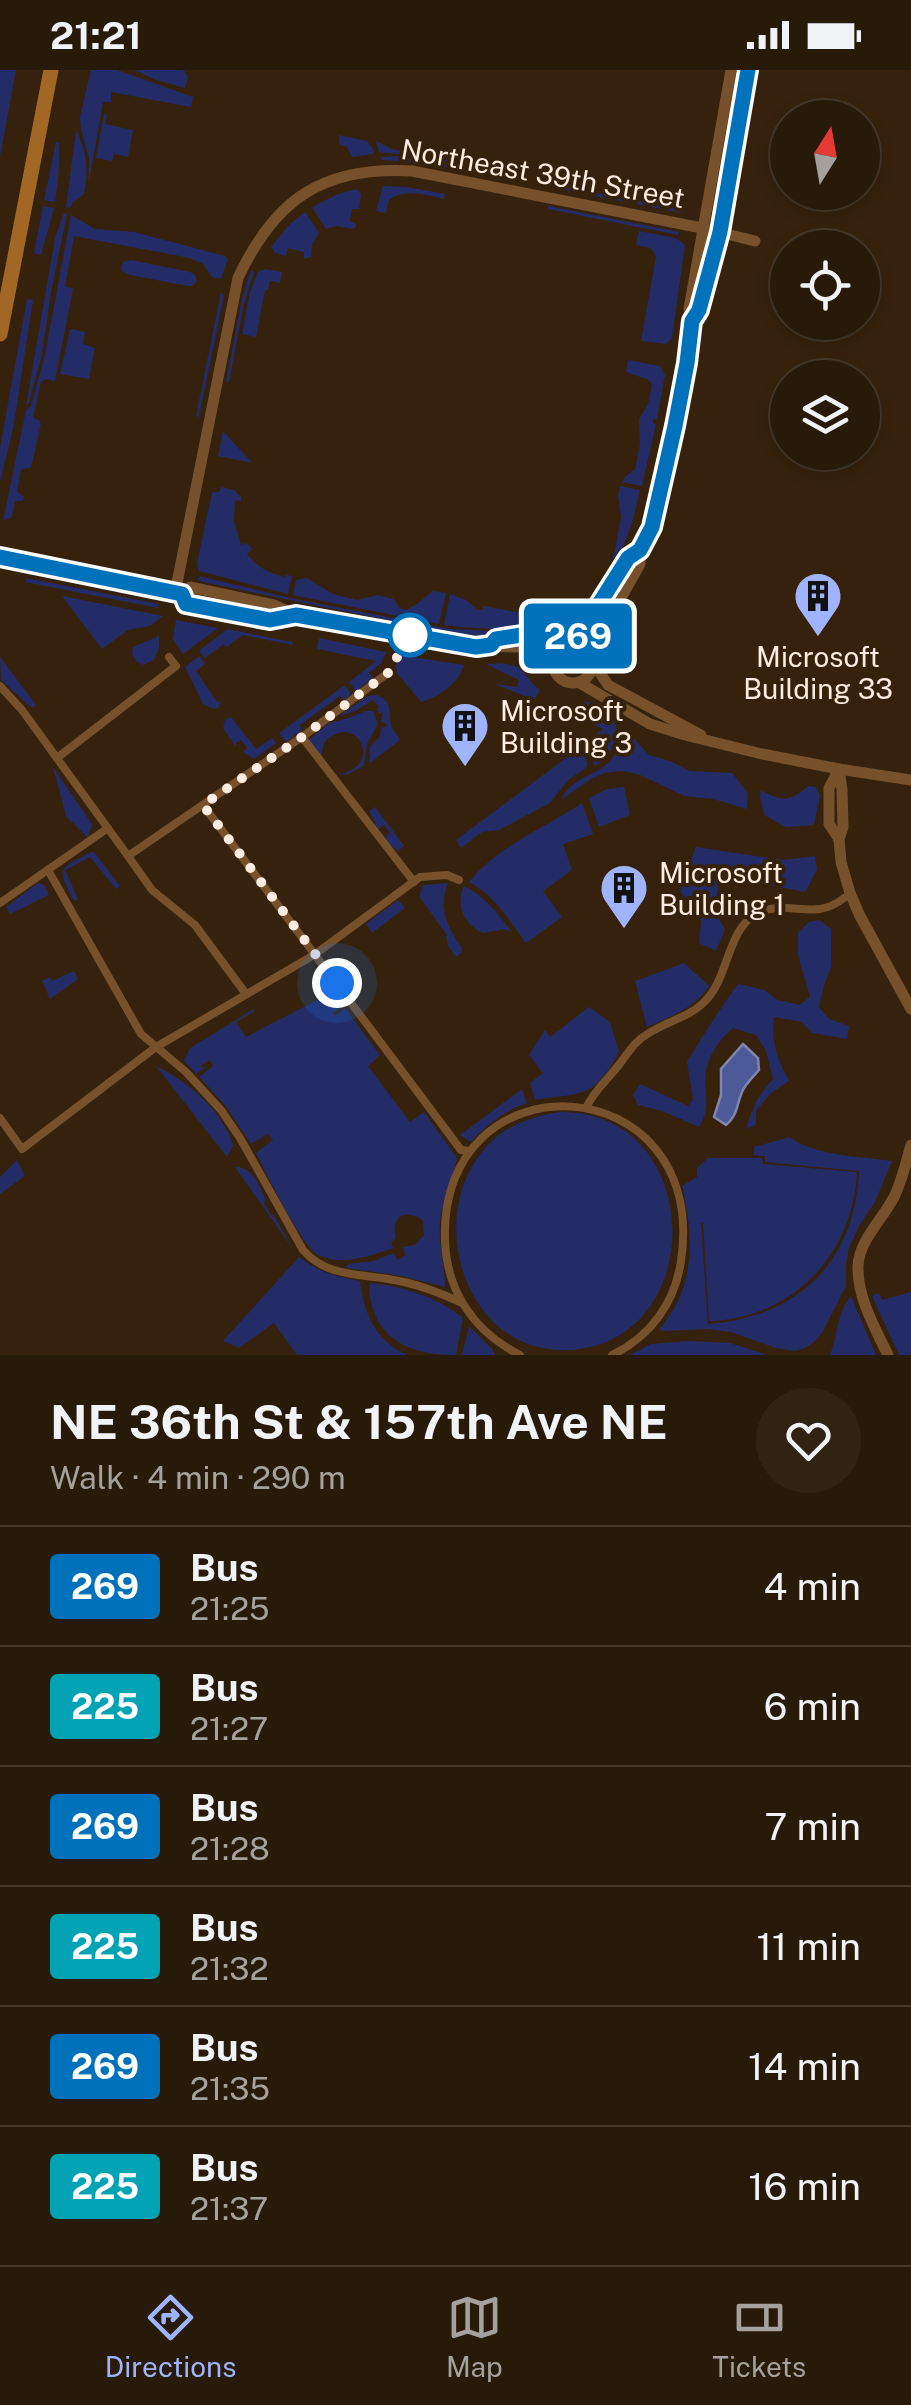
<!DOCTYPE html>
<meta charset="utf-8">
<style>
:root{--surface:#281a09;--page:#302312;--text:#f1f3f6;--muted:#a5a19c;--line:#44382a;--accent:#a0b3fd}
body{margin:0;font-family:"Public Sans",sans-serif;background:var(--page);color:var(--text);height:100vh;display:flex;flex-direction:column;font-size:38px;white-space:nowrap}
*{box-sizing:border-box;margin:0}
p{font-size:32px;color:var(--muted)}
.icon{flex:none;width:55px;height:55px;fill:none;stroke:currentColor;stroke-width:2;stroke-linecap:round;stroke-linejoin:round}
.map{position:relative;height:1285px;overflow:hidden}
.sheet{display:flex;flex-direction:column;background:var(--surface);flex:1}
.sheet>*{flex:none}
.badge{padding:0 20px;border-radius:8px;font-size:35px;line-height:65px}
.needle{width:65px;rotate:11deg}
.controls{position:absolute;left:770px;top:30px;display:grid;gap:20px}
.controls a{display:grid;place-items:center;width:110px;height:110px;border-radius:50%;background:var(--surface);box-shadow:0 5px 15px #0003,0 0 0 2px var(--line);font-size:50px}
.you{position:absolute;width:50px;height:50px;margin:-25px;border:8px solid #fff;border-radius:50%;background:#1a73e8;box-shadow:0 0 0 15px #1a73e833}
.map>.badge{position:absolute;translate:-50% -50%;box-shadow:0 0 0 5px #fff}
.round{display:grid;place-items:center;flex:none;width:105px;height:105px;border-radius:52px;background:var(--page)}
.head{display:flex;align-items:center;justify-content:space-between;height:170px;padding:0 50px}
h1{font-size:48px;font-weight:700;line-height:75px}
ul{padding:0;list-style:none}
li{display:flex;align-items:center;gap:30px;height:120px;padding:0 50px;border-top:2px solid var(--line)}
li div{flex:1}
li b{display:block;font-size:38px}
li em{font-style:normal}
li .badge{min-width:110px;font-weight:700;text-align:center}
.status{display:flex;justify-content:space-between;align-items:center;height:70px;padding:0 50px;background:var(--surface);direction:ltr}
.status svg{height:28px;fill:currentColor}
.tabs{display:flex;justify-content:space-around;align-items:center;height:140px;border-top:2px solid var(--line);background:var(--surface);font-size:28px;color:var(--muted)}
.tabs a{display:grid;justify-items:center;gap:5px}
.tabs .on{color:var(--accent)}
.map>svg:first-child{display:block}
</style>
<div class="status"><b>21:21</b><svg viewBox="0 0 49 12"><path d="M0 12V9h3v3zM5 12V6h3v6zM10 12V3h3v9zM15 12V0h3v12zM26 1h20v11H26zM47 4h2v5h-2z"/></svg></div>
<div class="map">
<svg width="911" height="1285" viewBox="0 0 911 1285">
<rect width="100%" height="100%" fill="#36220c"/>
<g fill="#232c66">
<path d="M0,0H16L0,87Z"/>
<path d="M91,0H117L193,27L191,37L111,22V32H103L89,112V88L81,60L80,47Z"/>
<path d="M134,0H184L188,7L185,18L156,10Z"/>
<path d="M104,44L107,45L105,54L133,60L128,87L114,84L112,91L96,88Z"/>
<path d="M76,61C87,79 89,102 84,124L73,132L70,138L66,137Z"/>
<path d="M339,65L367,71L374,80L373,84L352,87L347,77L339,74Z"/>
<path d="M376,71L392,79L501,99V102L418,86L379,82Z"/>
<path d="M56,72H59C60,93 58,112 55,132L44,130Z"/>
<path d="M401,86L498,105V107L419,92L382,90L381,87Z"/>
<path d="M553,115L682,139L683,143L552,118Z"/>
<path d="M383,116L406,117L445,124L444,129C426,125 404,118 389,130L386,143L376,141Z"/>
<path d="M357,119L361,124L359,139H352L350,151L356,154V157L352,159L336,156L326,159L312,137L338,124Z"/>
<path d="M43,136L54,138L41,185L34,183Z"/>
<path d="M548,136L679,162L678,165L548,139Z"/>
<path d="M305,142L319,163L312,175L311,187L304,189V182L288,178L286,186L275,183L271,177L290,154Z"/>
<path d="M64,143L67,144L51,222L42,284L29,333L26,336L55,168Z"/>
<path d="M71,145L95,159L134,162L225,186L228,189L221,209L212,207L203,194L190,188L74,166L65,216L73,219L55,311L46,309L41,312L33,348L39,350L41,354L31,398L21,399L17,422L24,426L23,431H15L12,447L3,451L26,340L31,336L45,285Z"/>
<path d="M639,161L676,168L685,175L672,268L666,274L641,271L656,187C653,177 646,177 636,175Z"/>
<path d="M131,190L190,202L195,205L197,211L192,216H188L130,205L122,201L121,198L123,192Z"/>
<path d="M265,199L282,202L280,213L270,211L268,220H265L256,267L242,264L250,222L258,202Z"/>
<path d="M251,200L254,202L244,234L229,312L226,311L242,229Z"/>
<path d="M221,222L224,226L199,347L196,346Z"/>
<path d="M27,229L33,230L13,359L0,412V378Z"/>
<path d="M70,259L85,262L83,274L95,278L89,309L60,304Z"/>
<path d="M628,290L660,296L665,305L657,349H653V353L656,354L642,416L622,412L625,407L635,399L640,374L639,349L648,334L652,315L649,310L626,302Z"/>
<path d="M223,361L252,393L218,386Z"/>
<path d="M620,416L640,420L632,454L623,476L613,491L621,447L618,426Z"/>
<path d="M221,417L234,420L241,427V431L235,430L234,451L241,475L247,473L252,479L247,484C257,497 269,503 285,507L286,505L292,506L288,524L199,501L197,493L212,423L220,421Z"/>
<path d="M199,506L290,528L450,559L497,561C484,568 465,565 450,563L203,512L198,510Z"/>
<path d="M26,508L159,534L158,538L25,512Z"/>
<path d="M307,508L333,524L357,530L378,525L393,529L400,538L406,540L417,534L433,521L446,523L439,554L293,525L296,510Z"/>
<path d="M450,524L466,530L478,540H483V536L522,543L525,545L530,560C501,559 473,559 444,555Z"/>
<path d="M62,526L163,546L150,556L128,560L102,579Z"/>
<path d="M176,550L218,558L183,584L173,569Z"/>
<path d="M227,559L292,572L293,575L243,565L227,577L224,574L205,588L199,581Z"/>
<path d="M159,566V578L154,590L143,595L136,591L132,584L133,577Z"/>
<path d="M319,568L386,582L381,594L369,603L373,608L356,621L349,612L376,591L317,579Z"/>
<path d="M399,585L464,595C459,613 439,627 421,632L397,603L396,597Z"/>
<path d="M199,586L205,594L196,601L217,632L221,631L218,638L214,639L203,634L185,597Z"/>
<path d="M0,587L36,635L32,638L1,610Z"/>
<path d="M486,594C498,594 512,591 521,600C529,607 531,614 540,620L534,630L495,614L517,617L519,610Z"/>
<path d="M345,615L351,624L344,630L340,626L300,655L302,660L286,672L279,663Z"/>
<path d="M377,625C396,634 386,642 392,657C394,662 398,666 400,670L370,693V676L379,668L382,657H387L384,652H381L383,642L379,644L377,639L379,637L373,630L355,641L339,646L368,626Z"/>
<path d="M582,632C623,631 628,676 595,696L583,675L603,659L561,641L566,635L572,638Z"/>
<path d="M365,641H373L378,654L367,674L364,696L348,704H339C382,697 360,648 332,666C323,671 322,678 322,687L308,671L329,653L349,648Z"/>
<path d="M231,647L256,679L272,668L276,673L254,689L243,682L247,678L241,670L236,673V677L223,658L225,650Z"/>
<path d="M629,658L636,671L649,685L670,691L690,701L732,703L748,723L747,739L713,729L684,726L638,704L621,701L604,703L591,709L561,730C571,708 590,708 607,694C618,685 621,669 629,658Z"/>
<path d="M581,680L587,692V697L568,710L550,733L499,760L482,762L461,778L456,770L574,682L576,684Z"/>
<path d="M53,697L92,754L88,768L66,746Z"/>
<path d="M808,716L816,717L820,726L814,755L786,757L764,745L760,726L761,720C781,732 791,732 808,716Z"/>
<path d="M624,717L630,745L599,757L589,728L607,719Z"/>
<path d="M582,733L593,764L563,774L572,800L543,821L562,847L526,873C509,850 495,826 469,812C495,778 546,757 582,733Z"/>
<path d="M375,737L404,776L398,781L387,773L386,767L390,763L384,755L378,759L369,741Z"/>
<path d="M696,777L783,790L815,786L817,800L805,822L718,805L717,845L725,860L716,881L699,873L701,851L680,821Z"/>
<path d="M91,782H94L120,816L116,819L90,787L65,800L78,829L74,831C56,796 58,800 91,782Z"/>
<path d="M38,813L44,815L49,825L10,844L6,837Z"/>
<path d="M448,813C438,838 447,857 462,878L461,883L456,887L448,876L446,864L419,826L423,815Z"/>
<path d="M464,816C486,827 497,843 512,862L504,859L483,863C464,855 455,835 464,816Z"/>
<path d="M398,830L405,838L372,863L366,854Z"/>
<path d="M819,850L831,859V897L824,915L819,937L829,949L849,956L847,969L812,963L802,952L774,947C771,971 777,989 789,1011L770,1024L756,1041V1055L746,1059C752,1038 759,1024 773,1009L766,981L756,965L733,958C720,969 710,983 706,1000C702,1023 713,1035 699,1057L662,1041L638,1035L633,1025L640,1014L688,1036L693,1029L687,992C703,965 720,939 738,914L764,920L778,930L799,935L810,927L798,885V863L809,852Z"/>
<path d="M684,893L709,916C695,938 671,946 647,957L635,911Z"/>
<path d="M74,901L78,909L50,929L42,911L50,907L52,911Z"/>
<path d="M333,922L342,936L333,943L335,946L345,938L380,985L368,996L410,1052L424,1042L457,1088C453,1109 443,1129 440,1151C438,1174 445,1195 445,1217L402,1206L346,1198L348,1194L374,1191L393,1183L398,1190L406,1185L402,1177L415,1175L424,1165L423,1151C406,1137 390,1147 396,1168L391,1172L393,1178C371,1186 339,1197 317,1184C302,1176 265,1101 256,1083L273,1070L268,1064L251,1074L225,1035L199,1007L213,996L210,990L200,996L202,998L209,995L196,1004L184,991L190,978L254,939L255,941L236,952L246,967Z"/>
<path d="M589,937L610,952L619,982C593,1030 582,1022 535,1030L530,1013L543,1003L529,985L545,960L550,967Z"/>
<path d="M156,996C187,1011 222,1040 233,1075L227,1087Z"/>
<path d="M522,1019L527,1033C505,1040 487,1055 471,1072L460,1065Z"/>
<path d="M560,1042C709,1041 709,1277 566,1280C465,1283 423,1147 486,1077C504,1056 533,1046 560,1042Z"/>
<path d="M789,1067C812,1085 862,1087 892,1091L875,1132L859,1156L849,1178L846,1194V1216L822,1263L814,1272L805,1278L795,1281L776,1278L731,1262L708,1259L663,1261L659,1259C696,1218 694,1167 682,1116L697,1107V1098L708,1088H762L763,1094L857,1102C853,1185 793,1248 709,1251L703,1153H701L708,1254C798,1247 855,1192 859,1101L765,1092V1086L754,1085V1077Z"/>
<path d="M17,1090L25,1106L0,1124V1107Z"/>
<path d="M235,1097C253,1096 259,1116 266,1130L264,1133L271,1145L273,1144L293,1179Z"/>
<path d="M299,1187C321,1203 334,1206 360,1211C364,1244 376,1272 408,1285H297L274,1253L239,1278L223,1271Z"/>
<path d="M370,1213C405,1217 435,1226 463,1248L456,1285C420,1285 383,1276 372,1236C370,1227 368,1221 370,1213Z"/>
<path d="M911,1222V1285H899L872,1226L879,1223L882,1230Z"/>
<path d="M851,1226L876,1285H830C838,1265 837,1242 851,1226Z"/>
<path d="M469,1256L493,1280L495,1285H462Z"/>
<path d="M688,1271L730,1273L767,1285H630L651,1274Z"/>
</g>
<path fill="#4d5a99" stroke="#8286ae" stroke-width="2.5" d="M743,974L758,988L759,1000C753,1007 745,1014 742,1022C736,1036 738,1045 726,1055L714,1047L721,1025V999Z"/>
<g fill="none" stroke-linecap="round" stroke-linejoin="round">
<g stroke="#76512b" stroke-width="8">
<path d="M0,616L22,640L128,786L302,667L388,603"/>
<path d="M302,667L414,812"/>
<path d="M57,688L176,596L169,587"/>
<path d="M203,735L461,1080L469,1081"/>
<path d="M128,786L152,820L195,855L246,924"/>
<path d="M48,800L141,964L186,1002L221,1040L240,1068L303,1180C328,1209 365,1203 399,1211C421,1215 440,1223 460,1232"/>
<path d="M0,833L108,758"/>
<path d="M586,1038C593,1023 602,1015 613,1002C626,988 631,973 649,963C669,950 692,947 708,928C729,903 728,860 756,844C788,827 813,853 844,828"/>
<path d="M0,1048L22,1079L156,977L314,885L420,807L447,805L459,810"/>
<path d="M520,1285C475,1262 447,1223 445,1171C438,982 710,995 681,1191C675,1233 650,1267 612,1285"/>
</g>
<g stroke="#76512b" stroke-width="11">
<path d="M692,251L699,240L720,161L748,0"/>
<path d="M0,486L182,524L190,517L274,535L296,545L473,576L521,577L545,587L553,596"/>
<path d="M175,523L238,208C275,129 323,96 412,101L702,158L755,171"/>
<path d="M182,524L187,534L270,550L296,545"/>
<path d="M571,573L587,558L613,511L628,488L640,480L652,457L687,293L692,251L689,239L731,0"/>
<circle cx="573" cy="593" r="20"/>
<path d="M491,575C511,557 538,569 560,577"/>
<path d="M592,587L597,571L640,494V480"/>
<path d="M593,592L608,615L701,665"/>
<path d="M578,612L650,654L685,665L762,684L839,699L911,710"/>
<path d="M839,699L842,720L843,757L839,769L841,792L850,823L860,846L911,939"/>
<path d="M839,699L829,718V754L839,769"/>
<path d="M888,1285C875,1258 857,1227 858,1196C859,1170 883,1149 894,1127C902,1111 906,1092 911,1075"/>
</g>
<path stroke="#a26724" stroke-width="15" d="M0,264L51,0"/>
</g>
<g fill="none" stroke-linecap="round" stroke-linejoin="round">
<g stroke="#fff" stroke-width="22">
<path id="line" d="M0,487L182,524L186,534L270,550L296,545L476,577L491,575L496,569L521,565L560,577L571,573L587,558L599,534L628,488L640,480L652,457L675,356L687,293L692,251L699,240L720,162L748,0"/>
</g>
<use href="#line" stroke="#0072bc" stroke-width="15"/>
<path stroke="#fcede0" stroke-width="10" stroke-dasharray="0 18" d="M337,913L203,735L302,667L388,603L410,565"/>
</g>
<defs>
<g id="building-pin" transform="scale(2.5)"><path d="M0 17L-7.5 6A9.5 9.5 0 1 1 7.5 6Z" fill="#a0b3fd" stroke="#36220c"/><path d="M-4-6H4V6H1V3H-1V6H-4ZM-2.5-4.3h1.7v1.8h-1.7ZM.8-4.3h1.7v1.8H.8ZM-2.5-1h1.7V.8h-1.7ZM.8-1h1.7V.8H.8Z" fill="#111"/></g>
</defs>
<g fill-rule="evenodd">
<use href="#building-pin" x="818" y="526"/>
<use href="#building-pin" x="465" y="656"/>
<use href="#building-pin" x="624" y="818"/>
</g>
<circle fill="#fff" stroke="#0072bc" stroke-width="5" cx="410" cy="565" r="20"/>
<g text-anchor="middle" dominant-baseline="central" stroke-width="8" stroke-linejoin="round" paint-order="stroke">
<g font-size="28" fill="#fcede0" stroke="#36220c">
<text transform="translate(543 103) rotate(10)">Northeast 39th Street</text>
</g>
<g font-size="28" fill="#fcede0" stroke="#36220c" text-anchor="start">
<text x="818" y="586" text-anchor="middle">Microsoft<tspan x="818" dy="32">Building 33</tspan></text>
<text x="500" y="640">Microsoft<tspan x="500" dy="32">Building 3</tspan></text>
<text x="659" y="802">Microsoft<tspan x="659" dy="32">Building 1</tspan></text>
</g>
</g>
</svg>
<div class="controls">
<a><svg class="needle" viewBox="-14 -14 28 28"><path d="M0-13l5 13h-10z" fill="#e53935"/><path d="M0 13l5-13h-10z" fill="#a5a19c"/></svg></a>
<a><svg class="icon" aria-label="locate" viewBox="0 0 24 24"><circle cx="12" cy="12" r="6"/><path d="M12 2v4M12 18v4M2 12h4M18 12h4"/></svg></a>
<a><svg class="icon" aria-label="layers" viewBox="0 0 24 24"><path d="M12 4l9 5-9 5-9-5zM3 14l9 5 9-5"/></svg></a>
</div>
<div class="you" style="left:337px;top:913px"></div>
<b class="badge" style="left:578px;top:566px;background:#0072bc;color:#fff">269</b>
</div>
<section class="sheet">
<div class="head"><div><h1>NE 36th St &amp; 157th Ave NE</h1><p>Walk · 4 min · 290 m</p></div><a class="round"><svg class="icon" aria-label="heart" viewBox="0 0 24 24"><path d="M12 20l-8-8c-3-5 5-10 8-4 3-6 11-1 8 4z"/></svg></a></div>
<ul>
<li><span class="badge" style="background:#0072bc;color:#fff">269</span><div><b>Bus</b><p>21:25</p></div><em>4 min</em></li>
<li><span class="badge" style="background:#00a3b4;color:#fff">225</span><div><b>Bus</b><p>21:27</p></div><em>6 min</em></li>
<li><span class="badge" style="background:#0072bc;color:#fff">269</span><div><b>Bus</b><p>21:28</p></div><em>7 min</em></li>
<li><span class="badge" style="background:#00a3b4;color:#fff">225</span><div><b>Bus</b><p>21:32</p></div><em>11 min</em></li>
<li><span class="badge" style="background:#0072bc;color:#fff">269</span><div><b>Bus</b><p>21:35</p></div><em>14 min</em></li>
<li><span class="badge" style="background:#00a3b4;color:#fff">225</span><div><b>Bus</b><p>21:37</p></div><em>16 min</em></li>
</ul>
</section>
<nav class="tabs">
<a class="on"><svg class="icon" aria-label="directions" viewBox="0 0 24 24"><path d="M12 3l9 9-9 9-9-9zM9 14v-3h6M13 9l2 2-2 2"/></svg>Directions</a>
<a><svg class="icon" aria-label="map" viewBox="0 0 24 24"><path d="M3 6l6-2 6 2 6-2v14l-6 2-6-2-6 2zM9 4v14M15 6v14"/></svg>Map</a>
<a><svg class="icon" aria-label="tickets" viewBox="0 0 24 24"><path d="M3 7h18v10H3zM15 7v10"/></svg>Tickets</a>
</nav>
